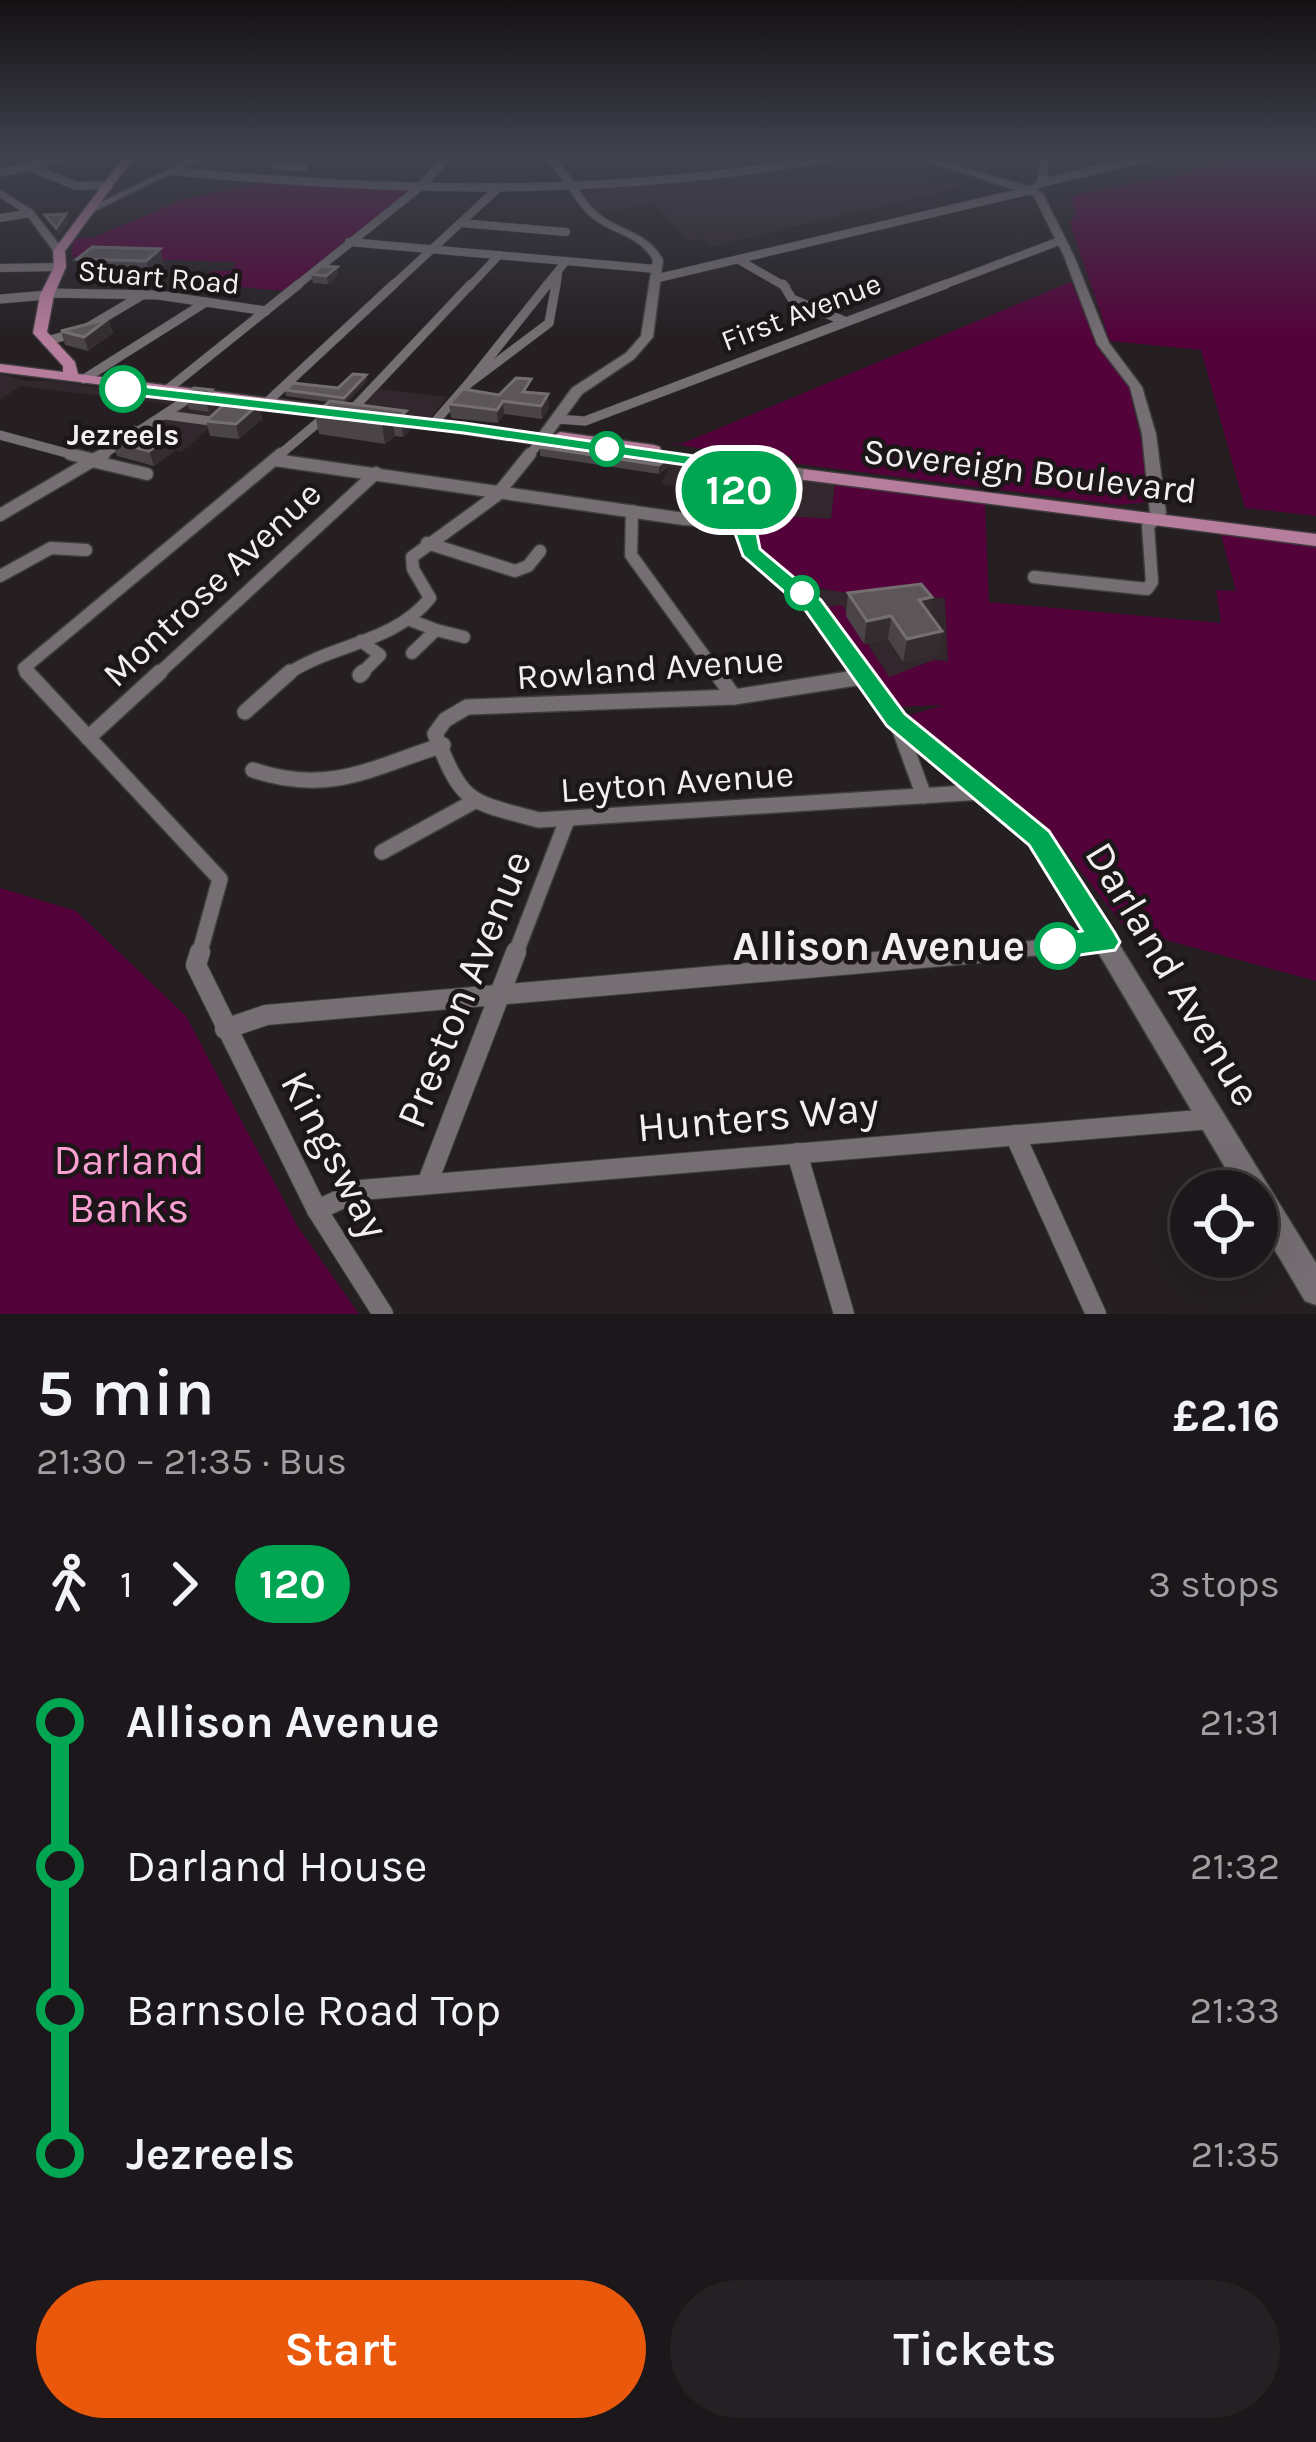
<!DOCTYPE html>
<meta charset="utf-8">
<style>
:root{--surface:#1c171a;--page:#252023;--text:#f1f3f6;--muted:#a09fa2;--line:#3a3639;--accent:#ea580c}
body{margin:0;font-family:Karla,sans-serif;background:var(--page);color:var(--text);height:100vh;display:flex;flex-direction:column;font-size:45px;white-space:nowrap}
*{box-sizing:border-box;margin:0}
p{font-size:39px;color:var(--muted)}
.icon{flex:none;width:66px;height:66px;fill:none;stroke:currentColor;stroke-width:2;stroke-linecap:round;stroke-linejoin:round}
.map{position:relative;height:1314px;overflow:hidden}
.sheet{display:flex;flex-direction:column;background:var(--surface);flex:1}
.sheet>*{flex:none}
.badge{padding:0 24px;border-radius:39px;font-size:42px;line-height:78px}
.controls{position:absolute;left:1170px;top:1170px;display:grid;gap:24px}
.controls a{display:grid;place-items:center;width:108px;height:108px;border-radius:50%;background:var(--surface);box-shadow:0 12px 48px #0002,0 0 0 3px var(--line);font-size:60px}
.map>.badge{position:absolute;translate:-50% -50%;box-shadow:0 0 0 6px #fff}
.legs{display:flex;align-items:center;gap:18px;height:132px;padding:0 36px;font-size:39px}
.legs p{margin-inline-start:auto}
.summary{display:flex;align-items:center;justify-content:space-between;height:204px;padding:0 36px}
h1{font-size:66px;font-weight:600;line-height:90px}
.cta{display:flex;gap:24px;margin-top:auto;padding:24px 36px}
.cta a{flex:1;height:138px;border-radius:72px;background:var(--accent);color:#fff;font-size:48px;font-weight:600;line-height:138px;text-align:center}
.cta a+a{background:var(--page);color:var(--text)}
ul{padding:0 36px;list-style:none}
li{display:flex;align-items:center;gap:42px;height:144px;font-size:45px}
li i{display:grid;place-items:center;width:18px;height:100%;margin:0 15px;background:currentColor}
li i::after{content:'';width:30px;height:30px;margin:-15px;border:9px solid;border-radius:50%;background:var(--surface)}
li p{margin-inline-start:auto}
li:first-child i{background:linear-gradient(#0000 50%,currentColor 0)}
li:last-child i{background:linear-gradient(currentColor 50%,#0000 0)}
.map>svg:first-child{display:block}
</style>
<div class="map">
<svg width="1316" height="1314" viewBox="0 0 1316 1314">
<rect width="100%" height="100%" fill="#251f22"/>
<g fill="#32272d">
<path d="M855,154L962,187L709,247L702,239L688,241L655,204L595,212L586,191L775,171Z"/>
<path d="M0,374L27,381H54L233,407L182,452L134,440L184,406L20,386L0,400Z"/>
<path d="M379,389L447,397L430,418L361,409Z"/>
<path d="M671,464L835,483L832,519L749,514L730,503H694L700,489L661,484Z"/>
<path d="M810,589L945,598L948,662L895,707Z"/>
</g>
<g fill="#54023a">
<path d="M1239,154H1316V516L1245,508L1201,350L1110,341L1070,223L1076,213L1071,199L1076,195L1178,175Z"/>
<path d="M271,181L411,190L283,291L198,283L211,271H231L237,262L72,257L73,239L92,238L182,200Z"/>
<path d="M1071,282L1100,346L1128,382L1146,463L1148,502L1118,505L791,463L792,456L733,454L662,442L681,444Z"/>
<path d="M835,483L985,501L989,602L1221,623L1216,590L1236,591L1220,531L1316,545V981L1126,929L1045,825L906,716L944,705L895,707L823,608L842,605L889,677L934,660L948,661L945,598C871,593 767,607 749,514L831,519Z"/>
<path d="M0,888L76,911L186,1016L298,1227L359,1314H0Z"/>
</g>
<g fill="none" stroke-linecap="round" stroke-linejoin="round">
<g stroke="#403c3e" stroke-width="9">
<g id="street-far4">
<path d="M276,165L303,167"/>
<path d="M28,166L76,186L107,185"/>
<path d="M172,171C400,193 623,198 849,154"/>
<path d="M0,173L77,154"/>
<path d="M1041,183L1163,154"/>
<path d="M0,218L30,213"/>
<path d="M461,223L566,232"/>
<path d="M349,242L656,269"/>
<path d="M739,260L786,287"/>
<path d="M0,268L60,267"/>
<path d="M654,279L1031,190"/>
<path d="M295,287L420,187L451,154"/>
<path d="M391,287L495,191"/>
<path d="M469,287L499,255"/>
<path d="M545,287L566,261"/>
<path d="M556,287L558,274"/>
<path d="M938,287L1062,240"/>
</g>
</g>
<g stroke="#403c3e" stroke-width="10">
<g id="street-far3">
<path d="M548,284L468,384L549,323L556,284"/>
<path d="M783,284L792,299L844,321"/>
<path d="M48,293L158,295L266,311"/>
<path d="M0,299L47,295"/>
<path d="M46,341L80,332L144,294"/>
<path d="M84,379L206,302"/>
<path d="M168,389L299,284"/>
<path d="M265,404L394,284"/>
<path d="M348,414L471,284"/>
<path d="M166,415L211,421"/>
<path d="M556,419L585,421L946,284"/>
<path d="M433,424L468,384"/>
<path d="M0,435L81,457"/>
<path d="M99,457L197,393"/>
<path d="M277,457L327,415"/>
<path d="M528,457L541,440"/>
</g>
</g>
<g stroke="#403c3e" stroke-width="15">
<g id="street-far2">
<path d="M70,454L94,460"/>
<path d="M275,460L684,519L741,522"/>
<path d="M92,461L147,474"/>
<path d="M632,511L631,555L718,675"/>
<path d="M0,515L104,454"/>
<path d="M427,543L515,571L528,566L540,551"/>
<path d="M0,576L51,548L86,550"/>
<path d="M1034,577L1147,589L1152,582L1148,526L1154,520"/>
<path d="M410,620L436,630L412,653"/>
<path d="M436,630L464,637"/>
<path d="M30,675L24,668L281,454"/>
<path d="M157,675L376,473"/>
<path d="M286,675C333,643 393,644 430,598L413,569L412,557L496,496L530,454"/>
<path d="M360,675L380,655L361,641"/>
</g>
</g>
<g stroke="#403c3e" stroke-width="18">
<g id="street-far1">
<path d="M27,672L220,879L199,955"/>
<path d="M716,672L734,697"/>
<path d="M360,675L363,672"/>
<path d="M862,677L734,697L467,707L445,720L435,734C463,805 468,801 539,820L982,792"/>
<path d="M245,712L290,672"/>
<path d="M898,725L924,796"/>
<path d="M88,738L160,672"/>
<path d="M253,770C330,796 373,767 443,745"/>
<path d="M382,852L473,802"/>
<path d="M515,955L567,820"/>
<path d="M956,955L1105,942"/>
</g>
</g>
<g stroke="#403c3e" stroke-width="22">
<g id="street">
<path d="M200,952L196,965L317,1210L383,1314"/>
<path d="M225,1029L266,1015L990,952"/>
<path d="M1015,1135L1096,1314"/>
<path d="M797,1153L844,1314"/>
<path d="M427,1184L516,952"/>
<path d="M317,1210L361,1190L1211,1119"/>
</g>
</g>
<g stroke="#403c3e" stroke-width="3">
<g id="secondary">
<path d="M200,154H210L91,213L83,211Z"/>
<path d="M541,154H550C572,170 579,198 600,215C623,232 649,233 663,260L653,337L634,359L582,394L546,443L541,444L534,440L572,388L626,353L641,336L653,260C639,234 609,234 589,215C571,198 562,173 541,154Z"/>
<path d="M905,154H917L1030,187L1037,182L1042,154H1050L1046,183L1037,190L1043,194L1074,256L1109,343L1142,387L1156,434L1166,513L1159,523L1154,525L1146,520L1150,513L1142,434L1130,387L1097,344L1064,256L1034,196Z"/>
<path d="M0,190L32,210L63,249V253H55L26,214L0,197Z"/>
<path d="M742,456L749,460L742,479L758,549L819,601L903,715L1056,842L1316,1263V1305L1305,1301L1257,1220V1191H1239L1040,854L889,725L807,609L742,551L728,479L735,460Z"/>
</g>
</g>
<g stroke="#403c3e" stroke-width="3">
<g id="primary">
<path d="M126,154H136L65,251L66,267L54,295L47,332L75,362L78,374L344,408L350,410V416L0,372V364L63,372V366L33,333L40,295L54,267L53,251Z"/>
<path d="M381,413L552,437L560,432L654,445L660,447L661,451L1316,534V546L643,459L637,458L636,452L578,444L570,449L375,421L373,418Z"/>
</g>
</g>
<use href="#street-far4" stroke="#756e72" stroke-width="8"/>
<use href="#street-far3" stroke="#756e72" stroke-width="9"/>
<use href="#street-far2" stroke="#756e72" stroke-width="12"/>
<use href="#street-far1" stroke="#756e72" stroke-width="15"/>
<use href="#street" stroke="#756e72" stroke-width="20"/>
<use href="#secondary" fill="#756e72" fill-rule="evenodd"/>
<use href="#primary" fill="#b67d9d" fill-rule="evenodd"/>
</g>
<g fill="#4b4447">
<path d="M160,249L164,266L151,279L82,277L77,259Z"/>
<path d="M337,267L338,276L328,284L313,283L311,274Z"/>
<path d="M108,319L113,333L88,351L65,345L61,331Z"/>
<path d="M366,375L367,381L346,403L406,411L409,431L403,437L395,436L385,444L319,434L315,414L329,402L286,396L285,390L338,388Z"/>
<path d="M194,388L216,405L209,412L189,409L185,394Z"/>
<path d="M531,393L549,408L542,419L504,414L498,423L451,418L449,404L499,395Z"/>
<path d="M259,404L262,419L239,439L210,436L206,421Z"/>
<path d="M112,441L174,451L154,466L117,456Z"/>
<path d="M540,447L671,456V465L659,474L540,456Z"/>
<path d="M802,471L800,505L770,503L771,487Z"/>
<path d="M848,593L932,597L929,614L942,631L938,654L903,662L888,639L864,644L846,616Z"/>
</g>
<g fill="#342d30">
<path d="M66,214L69,222L59,236L56,228Z"/>
<path d="M160,249L164,266L151,279L146,261Z"/>
<path d="M337,267L338,276L328,284L326,276Z"/>
<path d="M108,319L113,333L88,351L84,337Z"/>
<path d="M366,375L367,381L345,404L344,398Z"/>
<path d="M212,390L216,405L209,412L205,397Z"/>
<path d="M548,394L549,408L542,419L541,406Z"/>
<path d="M503,401L504,414L498,423L497,410Z"/>
<path d="M259,404L262,419L239,439L236,424Z"/>
<path d="M406,411L409,431L403,437L400,417Z"/>
<path d="M392,416L395,436L385,444L382,424Z"/>
<path d="M170,436L174,451L154,466L149,451Z"/>
<path d="M671,456V465L659,474V465Z"/>
<path d="M932,597L928,620L919,600Z"/>
<path d="M891,616L888,639L864,644L867,621Z"/>
<path d="M942,631L938,654L903,662L907,639Z"/>
</g>
<g fill="#5d5659" stroke="#746e71" stroke-width="3">
<path d="M66,214L56,228L45,215Z"/>
<path d="M92,247L160,249L146,261L77,259Z"/>
<path d="M322,266L337,267L326,276L311,274Z"/>
<path d="M108,319L84,337L61,331Z"/>
<path d="M353,374L366,375L344,398L285,390L293,383L338,388Z"/>
<path d="M516,378L531,379L523,392L548,394L541,406L503,401L497,410L449,404L463,389L499,395Z"/>
<path d="M194,388L212,390L205,397L185,394Z"/>
<path d="M230,399L259,404L236,424L206,421Z"/>
<path d="M330,401L406,411L400,417L392,416L382,424L315,414Z"/>
<path d="M134,427L170,436L149,451L112,441Z"/>
<path d="M545,439L671,456L659,465L540,447Z"/>
<path d="M775,469L802,471L801,489L771,487Z"/>
<path d="M921,584L932,597L919,600L942,631L907,639L891,616L867,621L848,593Z"/>
</g>
<linearGradient id="sky" x2="0" y2="1"><stop stop-color="#141113"/><stop offset="0.46" stop-color="#40424f"/><stop offset="1" stop-color="#40424f" stop-opacity="0"/></linearGradient>
<rect width="1316" height="338" fill="url(#sky)"/>
<path fill="#00a651" stroke="#fff" stroke-width="3" d="M123,384L464,423L743,463L760,549L821,600L905,714L1049,831L1115,933L1120,942L1115,950L1058,958L1048,955L1043,946L1048,937L1082,931L1029,845L887,726L805,610L743,556L731,522L727,471L464,433L117,393V385Z"/>
<g fill="#fff" stroke="#00a651" stroke-width="6">
<circle cx="123" cy="389" r="21"/>
<circle cx="607" cy="449" r="15"/>
<circle cx="802" cy="593" r="15"/>
<circle cx="1058" cy="946" r="21"/>
</g>
<g text-anchor="middle" dominant-baseline="central" stroke-width="9" stroke-linejoin="round" paint-order="stroke">
<g font-size="30" fill="#f3eff1" stroke="#1c1619">
<text transform="translate(159 277) rotate(5)">Stuart Road</text>
<text transform="translate(801 312) rotate(-21)">First Avenue</text>
</g>
<g font-size="30" font-weight="bold" fill="#f3eff1" stroke="#1c1619">
<text x="123" y="435">Jezreels</text>
</g>
<g font-size="36" fill="#f3eff1" stroke="#1c1619">
<text transform="translate(1030 471) rotate(7)">Sovereign Boulevard</text>
<text transform="translate(212 584) rotate(-43)">Montrose Avenue</text>
<text transform="translate(650 668) rotate(-4)">Rowland Avenue</text>
<text transform="translate(677 782) rotate(-4)">Leyton Avenue</text>
</g>
<g font-size="42" font-weight="bold" fill="#f3eff1" stroke="#1c1619" text-anchor="end">
<text x="1025" y="946">Allison Avenue</text>
</g>
<g font-size="42" fill="#f3eff1" stroke="#1c1619">
<text transform="translate(1173 974) rotate(59)">Darland Avenue</text>
<text transform="translate(464 989) rotate(-68)">Preston Avenue</text>
<text transform="translate(758 1117) rotate(-5)">Hunters Way</text>
<text transform="translate(335 1155) rotate(62)">Kingsway</text>
</g>
<g font-size="42" fill="#faa0d2" stroke="#1c1619">
<text x="129" y="1160">Darland<tspan x="129" dy="48">Banks</tspan></text>
</g>
</g>
</svg>
<div class="controls">
<a><svg class="icon" aria-label="locate" viewBox="0 0 24 24"><circle cx="12" cy="12" r="6"/><path d="M12 2v4M12 18v4M2 12h4M18 12h4"/></svg></a>
</div>
<b class="badge" style="left:739px;top:490px;background:#00a651;color:#fff">120</b>
</div>
<section class="sheet">
<div class="summary"><div><h1>5 min</h1><p>21:30 – 21:35 · Bus</p></div><b>£2.16</b></div>
<div class="legs"><svg class="icon" aria-label="walk" viewBox="0 0 24 24"><circle cx="13" cy="4" r="2"/><path d="M13 8l-2 6 4 7M11 14l-3 7M7 12l3-4h3l4 4"/></svg>1<svg class="icon" aria-label="forward" viewBox="0 0 24 24"><path d="M9 5l7 7-7 7"/></svg><b class="badge" style="background:#00a651;color:#fff">120</b><p>3 stops</p></div>
<ul>
<li><i style="color:#00a651"></i><b>Allison Avenue</b><p>21:31</p></li>
<li><i style="color:#00a651"></i><span>Darland House</span><p>21:32</p></li>
<li><i style="color:#00a651"></i><span>Barnsole Road Top</span><p>21:33</p></li>
<li><i style="color:#00a651"></i><b>Jezreels</b><p>21:35</p></li>
</ul>
<div class="cta"><a>Start</a><a>Tickets</a></div>
</section>
